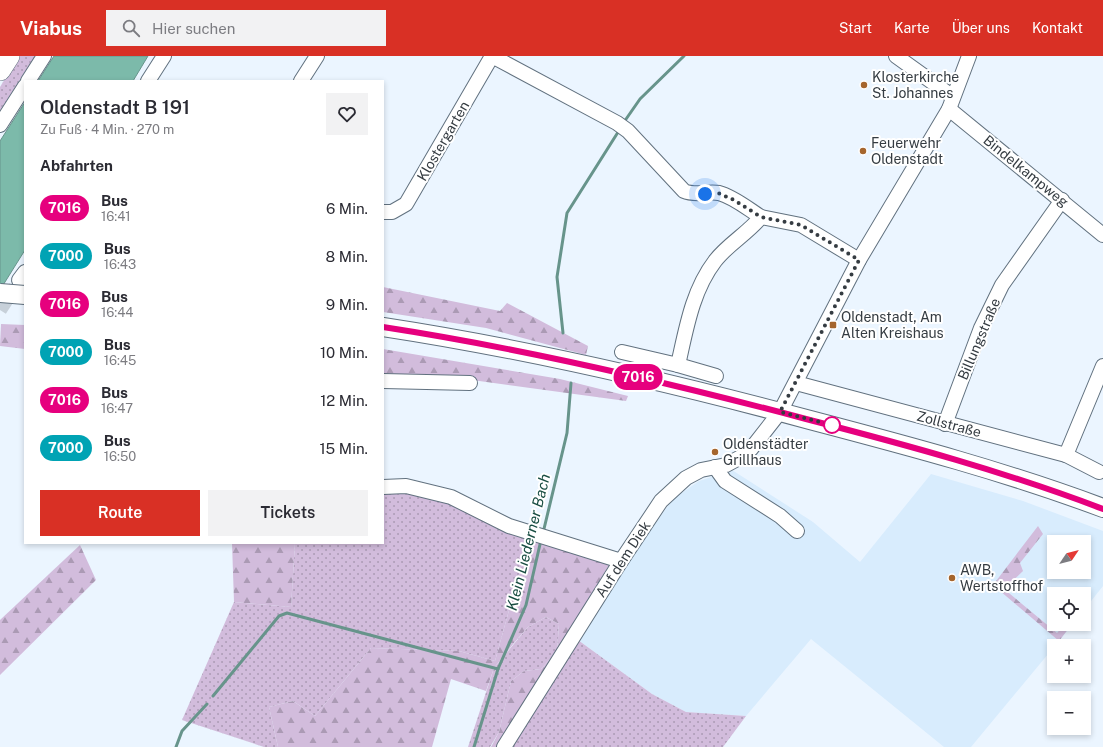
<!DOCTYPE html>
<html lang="de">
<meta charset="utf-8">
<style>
:root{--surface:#fff;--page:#f2f2f3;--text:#2b2b33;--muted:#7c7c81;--accent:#d93025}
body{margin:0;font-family:"Public Sans",sans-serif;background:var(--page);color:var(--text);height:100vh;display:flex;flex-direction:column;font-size:15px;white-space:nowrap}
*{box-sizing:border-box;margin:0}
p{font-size:13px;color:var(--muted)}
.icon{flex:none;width:22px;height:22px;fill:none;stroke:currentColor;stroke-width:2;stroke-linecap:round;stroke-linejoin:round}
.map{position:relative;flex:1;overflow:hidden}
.drawer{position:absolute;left:24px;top:24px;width:360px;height:464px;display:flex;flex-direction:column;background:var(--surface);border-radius:0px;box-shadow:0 2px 6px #0003}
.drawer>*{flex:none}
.badge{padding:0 8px;border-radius:13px;font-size:14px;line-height:26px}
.needle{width:26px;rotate:55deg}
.tools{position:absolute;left:1047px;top:479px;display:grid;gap:8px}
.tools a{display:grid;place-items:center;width:44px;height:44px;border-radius:0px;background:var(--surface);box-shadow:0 2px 6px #0003;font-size:20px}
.you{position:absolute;width:20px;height:20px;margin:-10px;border:3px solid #fff;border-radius:50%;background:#1a73e8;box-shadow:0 0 0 6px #1a73e833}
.map>.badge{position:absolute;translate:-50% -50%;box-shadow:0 0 0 2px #fff}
h2{padding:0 16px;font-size:15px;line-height:36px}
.round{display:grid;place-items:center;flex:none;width:42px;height:42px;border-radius:0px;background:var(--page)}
.overview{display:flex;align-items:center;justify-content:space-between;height:68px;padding:0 16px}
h1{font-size:19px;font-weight:600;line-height:30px}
.primary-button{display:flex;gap:8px;margin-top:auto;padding:8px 16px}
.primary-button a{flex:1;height:46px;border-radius:0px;background:var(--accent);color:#fff;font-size:16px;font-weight:600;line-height:46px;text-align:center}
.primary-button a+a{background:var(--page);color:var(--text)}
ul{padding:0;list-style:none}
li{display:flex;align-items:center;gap:12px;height:48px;padding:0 16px}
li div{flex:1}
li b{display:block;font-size:15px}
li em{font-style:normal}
li .badge{min-width:44px;font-weight:700;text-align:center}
header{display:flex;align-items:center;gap:24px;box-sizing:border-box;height:56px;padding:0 20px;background:var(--accent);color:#fff}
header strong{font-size:19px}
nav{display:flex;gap:22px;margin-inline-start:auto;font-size:14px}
.search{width:280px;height:36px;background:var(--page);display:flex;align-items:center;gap:10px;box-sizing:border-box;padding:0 14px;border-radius:0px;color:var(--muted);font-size:15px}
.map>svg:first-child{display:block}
</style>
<header>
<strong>Viabus</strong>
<div class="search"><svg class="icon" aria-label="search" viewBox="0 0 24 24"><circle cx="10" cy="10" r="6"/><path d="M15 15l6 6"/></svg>Hier suchen</div>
<nav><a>Start</a><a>Karte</a><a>Über uns</a><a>Kontakt</a></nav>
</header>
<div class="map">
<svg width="1103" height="691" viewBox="0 0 1103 691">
<defs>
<pattern id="grass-dots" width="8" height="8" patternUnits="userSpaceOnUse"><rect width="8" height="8" fill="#d2bcdc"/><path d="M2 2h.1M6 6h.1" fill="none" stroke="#ab9ab4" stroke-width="1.8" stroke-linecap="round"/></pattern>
<pattern id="forest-firs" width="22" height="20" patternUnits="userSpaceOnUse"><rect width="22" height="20" fill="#d2bcdc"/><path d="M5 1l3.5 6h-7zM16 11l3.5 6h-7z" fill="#ab9ab4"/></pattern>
</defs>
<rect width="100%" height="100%" fill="#ebf5ff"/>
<path fill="#d8ecfd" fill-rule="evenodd" d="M732,414L813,466L860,506L931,418L1023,445L1103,475V530L1084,554V538H1054V568H1073L971,691H944L811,583L746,660L686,656L652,638L578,584L631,501L673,443L699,425ZM1054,486H1084V516H1054Z"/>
<g fill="url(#grass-dots)">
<path d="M19,0H35L0,55V31Z"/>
<path d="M406,434L451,446L529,482L495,605L459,595L371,592L315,660L293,645L269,651L278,691H264L182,664L234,546L291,551L295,487H383V436Z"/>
<path d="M546,561L559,568L557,595L541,613L524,615L511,625L499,676L490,691H468L494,612L528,571Z"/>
<path d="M578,584L652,638L686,656L746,660L723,691H510Z"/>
</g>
<g fill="url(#forest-firs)">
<path d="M383,231L500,255L507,247L588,290L586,299L486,272L383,256Z"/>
<path d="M1,268L25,269V293L0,290Z"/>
<path d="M383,293L560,323L628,340L626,345L472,324L383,321Z"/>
<path d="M1038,470L1043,478L1020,507L1023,515L1004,533L1057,577L1065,568H1072L1059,585L993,529Z"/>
<path d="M529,482L611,506L498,691H491L499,676L511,625L524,615L541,613L557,595L559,568L546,561L528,571L514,587L494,612L486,635L451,623L432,691H278L269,651L293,645L315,660L371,592L459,595L495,605Z"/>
<path d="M232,487H295L291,551L234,546Z"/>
<path d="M80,489L96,524L0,619V564Z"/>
</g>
<g fill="#7cbaaa" stroke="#67948b">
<path d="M54,0H148L133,25H38Z"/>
<path d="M25,46V194L0,234V85Z"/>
</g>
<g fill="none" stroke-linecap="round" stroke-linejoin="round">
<g stroke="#67948b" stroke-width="3">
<path d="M624,66L640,43L684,0"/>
<path d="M563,277L557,221L567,157L620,73"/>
<path d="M543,477L567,377L571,327"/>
<path d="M213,640L279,560L287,557L498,613"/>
<path d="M176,691L182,675L207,648"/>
<path d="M474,691L498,613L526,549L541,484"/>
</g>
<path stroke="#c7d0d9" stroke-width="14" stroke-dasharray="14 7" stroke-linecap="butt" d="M0,254L15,231"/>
<g stroke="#61717f" stroke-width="16">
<g id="minor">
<path d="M492,0L617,67L628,75L684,135C695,140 707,135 719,137C734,141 748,153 761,161"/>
<path d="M896,0L953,41"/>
<path d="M28,25L44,0"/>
<path d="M148,25L164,0"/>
<path d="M301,25L317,0"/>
<path d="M949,53L1103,179"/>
<path d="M0,69L25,30"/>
<path d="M383,156H392L406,148L492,0"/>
<path d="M19,224L25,216"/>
<path d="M622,296L678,309C686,274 692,235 715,205C728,188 747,178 761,161L801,169L859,204"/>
<path d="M678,309L716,320"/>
<path d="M383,325L470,327"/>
<path d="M796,327L1066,399L1099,416"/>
<path d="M945,368L981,272L1002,229L1062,144"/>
<path d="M1066,399L1103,310"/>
<path d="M715,411L725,425L780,460L797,475"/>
<path d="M383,431L406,430L451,441L509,470L621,505"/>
<path d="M504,691L621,505L661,445L686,422L701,414L726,409L739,402L751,393L780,356L859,204L949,53L969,0"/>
</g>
</g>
<g stroke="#61717f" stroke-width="20">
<path id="major" d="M383,271C527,293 669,326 810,364C909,390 1007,416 1103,452"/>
</g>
<g stroke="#61717f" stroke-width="22">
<path id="highway" d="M0,14L9,0"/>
</g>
<use href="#minor" stroke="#fff" stroke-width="14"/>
<use href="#major" stroke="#fff" stroke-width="18"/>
<use href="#highway" stroke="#fff" stroke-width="21"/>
<g stroke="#61717f" stroke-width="20" stroke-linecap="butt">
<path id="major-bridge" d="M0,237L25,239"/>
</g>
<use href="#major-bridge" stroke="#fff" stroke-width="18"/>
</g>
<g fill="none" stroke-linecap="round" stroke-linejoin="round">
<g stroke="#fff" stroke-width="9">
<path id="line" d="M383,271C526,293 667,326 806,363C907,389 1006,416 1103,453"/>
</g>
<use href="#line" stroke="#e6007e" stroke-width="6"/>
<path stroke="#353c42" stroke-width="4" stroke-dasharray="0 7.2" d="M705,138L718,137L734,144L761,161L801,169L859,204L780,356L832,369"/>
</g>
<g fill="#a5652d" stroke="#fff" stroke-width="1.5">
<circle cx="864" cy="29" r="4"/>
<circle cx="863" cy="95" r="4"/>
<rect x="829" y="265" width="8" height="8" rx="2"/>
<circle cx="715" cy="396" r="4"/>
<circle cx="952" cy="522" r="4"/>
</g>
<circle fill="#fff" stroke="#e6007e" stroke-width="2" cx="832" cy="369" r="8"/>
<g text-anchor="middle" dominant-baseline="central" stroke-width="4" stroke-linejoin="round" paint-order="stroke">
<g font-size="14" fill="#353c42" stroke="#fff" text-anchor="start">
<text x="872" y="21">Klosterkirche<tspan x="872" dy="16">St. Johannes</tspan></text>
<text x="871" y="87">Feuerwehr<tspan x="871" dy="16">Oldenstadt</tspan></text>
<text x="841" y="261">Oldenstadt, Am<tspan x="841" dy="16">Alten Kreishaus</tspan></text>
<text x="723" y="388">Oldenstädter<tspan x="723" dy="16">Grillhaus</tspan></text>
<text x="960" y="514">AWB,<tspan x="960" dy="16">Wertstoffhof</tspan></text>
</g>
<g font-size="14" fill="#353c42" stroke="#fff">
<text transform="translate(443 85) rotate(-60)">Klostergarten</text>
<text transform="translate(1026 115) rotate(39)">Bindelkampweg</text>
<text transform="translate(979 283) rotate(-67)">Billungstraße</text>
<text transform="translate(949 368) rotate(15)">Zollstraße</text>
<text transform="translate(623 503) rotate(-57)">Auf dem Diek</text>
</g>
<g font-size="15" font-style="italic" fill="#184d42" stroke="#fff">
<text transform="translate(528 486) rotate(-76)">Klein Liederner Bach</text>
</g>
</g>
</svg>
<div class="tools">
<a><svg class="needle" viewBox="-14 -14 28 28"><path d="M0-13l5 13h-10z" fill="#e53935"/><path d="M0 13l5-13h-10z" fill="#7c7c81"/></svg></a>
<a><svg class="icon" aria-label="locate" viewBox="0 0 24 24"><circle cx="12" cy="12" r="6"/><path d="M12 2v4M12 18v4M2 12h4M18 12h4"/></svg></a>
<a>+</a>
<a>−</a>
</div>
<div class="you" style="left:705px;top:138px"></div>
<b class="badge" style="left:638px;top:321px;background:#e6007e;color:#fff">7016</b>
<section class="drawer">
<div class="overview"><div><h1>Oldenstadt B 191</h1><p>Zu Fuß · 4 Min. · 270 m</p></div><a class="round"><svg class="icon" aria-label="heart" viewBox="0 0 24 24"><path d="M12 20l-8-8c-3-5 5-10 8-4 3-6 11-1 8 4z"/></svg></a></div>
<h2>Abfahrten</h2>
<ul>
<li><span class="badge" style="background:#e6007e;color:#fff">7016</span><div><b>Bus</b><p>16:41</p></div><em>6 Min.</em></li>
<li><span class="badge" style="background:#00a3b4;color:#fff">7000</span><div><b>Bus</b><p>16:43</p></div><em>8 Min.</em></li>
<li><span class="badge" style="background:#e6007e;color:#fff">7016</span><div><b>Bus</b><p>16:44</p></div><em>9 Min.</em></li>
<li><span class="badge" style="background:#00a3b4;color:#fff">7000</span><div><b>Bus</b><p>16:45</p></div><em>10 Min.</em></li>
<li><span class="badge" style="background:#e6007e;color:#fff">7016</span><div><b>Bus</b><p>16:47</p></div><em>12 Min.</em></li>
<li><span class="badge" style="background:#00a3b4;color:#fff">7000</span><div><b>Bus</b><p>16:50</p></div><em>15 Min.</em></li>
</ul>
<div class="primary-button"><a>Route</a><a>Tickets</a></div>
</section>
</div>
